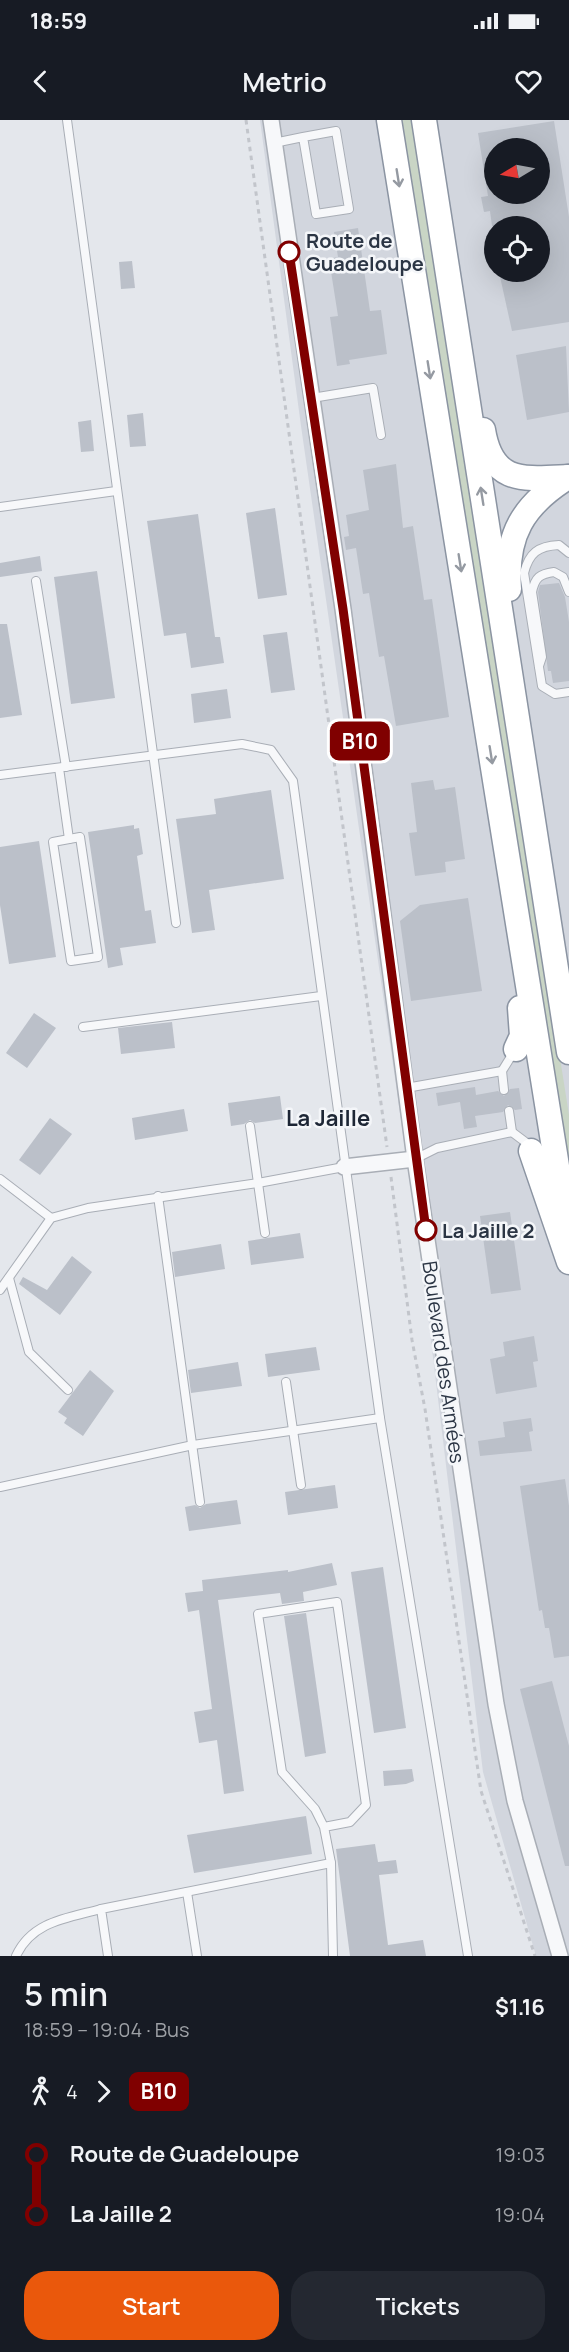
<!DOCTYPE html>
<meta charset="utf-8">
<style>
:root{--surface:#171b24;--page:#242831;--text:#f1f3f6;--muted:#9ea1a6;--accent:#ea580c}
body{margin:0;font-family:Manrope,sans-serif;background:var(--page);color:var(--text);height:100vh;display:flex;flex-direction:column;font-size:22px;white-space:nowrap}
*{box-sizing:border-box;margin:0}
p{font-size:20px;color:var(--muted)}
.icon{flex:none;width:33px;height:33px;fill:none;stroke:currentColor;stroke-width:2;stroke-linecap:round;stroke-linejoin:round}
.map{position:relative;height:1836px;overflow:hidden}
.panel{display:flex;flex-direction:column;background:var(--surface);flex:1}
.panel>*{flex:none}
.badge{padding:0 12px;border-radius:9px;font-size:21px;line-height:39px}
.needle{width:39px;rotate:260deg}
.tools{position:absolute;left:484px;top:18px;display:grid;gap:12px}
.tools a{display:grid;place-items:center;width:66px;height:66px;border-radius:50%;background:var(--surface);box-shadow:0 6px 24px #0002;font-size:30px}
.map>.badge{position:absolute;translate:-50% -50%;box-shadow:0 0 0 3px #fff}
.legs{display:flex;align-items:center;gap:9px;height:66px;padding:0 24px;font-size:20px}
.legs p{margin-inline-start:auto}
.summary{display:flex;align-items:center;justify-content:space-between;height:102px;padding:0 24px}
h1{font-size:33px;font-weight:600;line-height:45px}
.cta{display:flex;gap:12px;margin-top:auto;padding:12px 24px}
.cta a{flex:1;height:69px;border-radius:24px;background:var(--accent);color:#fff;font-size:24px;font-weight:600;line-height:69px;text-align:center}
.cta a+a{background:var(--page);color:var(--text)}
ul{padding:0 24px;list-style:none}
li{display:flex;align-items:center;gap:21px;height:60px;font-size:22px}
li i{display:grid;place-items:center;width:9px;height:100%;margin:0 8px;background:currentColor}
li i::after{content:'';width:15px;height:15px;margin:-8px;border:4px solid;border-radius:50%;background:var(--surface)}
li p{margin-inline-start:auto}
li:first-child i{background:linear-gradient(#0000 50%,currentColor 0)}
li:last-child i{background:linear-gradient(currentColor 50%,#0000 0)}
.status{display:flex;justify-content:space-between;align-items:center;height:42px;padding:0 30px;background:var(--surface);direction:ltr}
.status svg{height:16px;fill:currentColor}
header{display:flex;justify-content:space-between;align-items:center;height:78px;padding:0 24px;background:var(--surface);font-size:27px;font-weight:600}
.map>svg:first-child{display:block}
</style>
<div class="status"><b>18:59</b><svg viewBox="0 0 49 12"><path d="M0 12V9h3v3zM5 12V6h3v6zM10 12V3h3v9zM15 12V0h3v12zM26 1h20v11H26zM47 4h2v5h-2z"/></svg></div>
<header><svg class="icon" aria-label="back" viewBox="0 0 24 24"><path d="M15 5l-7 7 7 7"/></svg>Metrio<svg class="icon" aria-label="heart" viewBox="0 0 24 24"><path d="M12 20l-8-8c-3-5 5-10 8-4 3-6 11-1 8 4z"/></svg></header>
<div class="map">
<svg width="569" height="1836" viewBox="0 0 569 1836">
<rect width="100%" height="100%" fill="#e4e7ec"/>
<path fill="#d2d6de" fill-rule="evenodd" d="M260,0H569V1836H536L483,1652L422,1146L301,306ZM495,28H540V74H495ZM495,106H540V152H495Z"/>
<path fill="#c9d5c5" d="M400,0H412L569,995V1066Z"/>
<g fill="#bbc0c9" fill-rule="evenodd">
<path d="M554,1L569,97V202L512,211L499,152H540V106H492L490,91L484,92L481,77L488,76L478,13ZM495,28H540V74H495Z"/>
<path d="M358,108L370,191L381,190L387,234L349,240L350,244L337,246L330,197L338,196L329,139L338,137L334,112Z"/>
<path d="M132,141L135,168L121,169L119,142Z"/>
<path d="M566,226L569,292L527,300L516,235Z"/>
<path d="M143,293L146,326L130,327L127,295Z"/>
<path d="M91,300L94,331L81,332L78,302Z"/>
<path d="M396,344L403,408L413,406L424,480L432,479L449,597L396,606L384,536L379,537L369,473L363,474L356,428L346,430L344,417L349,416L346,395L369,390L363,350Z"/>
<path d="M275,388L287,475L258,479L246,393Z"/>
<path d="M198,394L215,517H220L224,543L191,548L186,513L164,516L147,401Z"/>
<path d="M40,436L42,451L0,457V443Z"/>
<path d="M97,451L115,578L71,584L54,457Z"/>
<path d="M559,463L565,477L569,502V561L553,563L551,551H548L538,472L540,465Z"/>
<path d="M0,504H7L22,595L0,598Z"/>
<path d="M287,512L295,570L271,573L263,515Z"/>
<path d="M227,569L231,598L194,603L191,574Z"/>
<path d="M433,660L435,670L455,667L465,739L445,742L446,752L415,756L409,713L417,712L411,663Z"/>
<path d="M271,670L284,759L209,770L215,810L192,813L176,699L216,694L214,679Z"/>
<path d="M134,705V709L139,708L143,734L137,736L145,791L151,790L156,823L120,828L123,845L108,848L88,712Z"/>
<path d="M39,721L56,837L9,844L0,785V727Z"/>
<path d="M468,778L482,871L411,881L400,801L420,785Z"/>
<path d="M34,893L56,908L27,948L6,933Z"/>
<path d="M172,902L175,928L121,934L118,908Z"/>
<path d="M475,967L476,975L498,971L504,976L510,969L519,968L522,989L515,990L508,985L503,992L475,996L477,1007L464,1009L460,982L438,986L436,973Z"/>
<path d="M280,976L283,999L255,1003L250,1000L244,1004L231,1006L228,983Z"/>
<path d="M184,989L188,1011L135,1020L132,998Z"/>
<path d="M50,998L72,1014L40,1055L19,1040Z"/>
<path d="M510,1092L521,1170L491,1174L480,1096Z"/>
<path d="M300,1113L304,1138L251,1145L248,1121Z"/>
<path d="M221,1124L225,1149L175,1157L172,1132Z"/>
<path d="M72,1136L92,1152L60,1195L19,1164L23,1157L47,1170Z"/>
<path d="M534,1216L538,1241L533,1242L537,1267L496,1274L490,1239L505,1236L503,1222Z"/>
<path d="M316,1227L320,1250L268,1257L265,1234Z"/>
<path d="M238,1242L242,1266L191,1273L188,1250Z"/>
<path d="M90,1250L114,1271L83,1316L64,1303L67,1298L58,1292Z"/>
<path d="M531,1298L533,1311L529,1312L532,1331L480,1336L478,1321L505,1317L503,1302Z"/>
<path d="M565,1359L569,1386V1536L554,1538L549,1508H545L542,1490L539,1491L520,1366Z"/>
<path d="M335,1365L338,1388L288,1395L285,1372Z"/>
<path d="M237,1380L241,1404L189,1411L185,1387L195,1385L200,1388L206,1384Z"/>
<path d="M332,1443L337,1465L303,1472L304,1481L282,1484L280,1473L218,1480L244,1671L224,1674L217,1620L199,1623L194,1592L212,1589L199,1490L188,1492L185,1473L203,1471L202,1460L288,1450V1452Z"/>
<path d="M383,1447L406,1608L374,1613L351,1452Z"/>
<path d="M306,1493L326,1633L305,1637L284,1496Z"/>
<path d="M552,1561L569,1626V1746H565L520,1569Z"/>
<path d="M412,1649L414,1661L406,1664L384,1666L383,1651Z"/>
<path d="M306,1696L312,1734L194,1753L187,1715Z"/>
<path d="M375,1724L378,1742L396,1740L398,1753L379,1755L388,1825L423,1820L426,1836H350L336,1729Z"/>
</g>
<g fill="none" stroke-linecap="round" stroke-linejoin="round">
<g stroke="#a9aeb6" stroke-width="10">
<g id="service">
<path d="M67,0L176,803"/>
<path d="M274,23L303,17L316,94L349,89L336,11L303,17"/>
<path d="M312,278L373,268L381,315"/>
<path d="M0,387L116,371"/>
<path d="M569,433L559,425C538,426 529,433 524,453L542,566L555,574L569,572"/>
<path d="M36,461L66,647"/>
<path d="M539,546L542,537L532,472C535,457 540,454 554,452L563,457L569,472"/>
<path d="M59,648L69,719"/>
<path d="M0,655L242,624L271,630L293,661L380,1298L468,1836"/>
<path d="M80,717L98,837L71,841L53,722Z"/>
<path d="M83,907L321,876"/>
<path d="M406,968L502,951"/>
<path d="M504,970L502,951L515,930"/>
<path d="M509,991L512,1012L528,1024L530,1029"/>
<path d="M250,1006L265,1113"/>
<path d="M415,1039L437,1028L512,1012"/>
<path d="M0,1059L51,1098"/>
<path d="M158,1076L200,1382"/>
<path d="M9,1158L29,1232L68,1270"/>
<path d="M0,1170L51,1098L88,1088L258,1063L344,1047"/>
<path d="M286,1262L301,1365"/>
<path d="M0,1367L193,1325L380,1298"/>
<path d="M324,1707L350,1702L366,1685L337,1482L258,1494L282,1652L315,1689L324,1707L331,1743L333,1836"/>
<path d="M187,1772L197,1836"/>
<path d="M16,1836C32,1801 68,1798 101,1789"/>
<path d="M108,1836L101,1789L331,1743"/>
</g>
</g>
<g stroke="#a9aeb6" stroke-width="18">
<g id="minor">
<path d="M271,0L343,489L415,1039L496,1584L515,1681L560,1836"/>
<path d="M344,1047L415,1039"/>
</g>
</g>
<g stroke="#8b94a2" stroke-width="27">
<g id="trunk">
<path d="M389,0L569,1121"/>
<path d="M424,0L569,932"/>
<path d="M483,310C492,365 524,359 569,357"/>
<path d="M509,469C505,415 523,385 568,357"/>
<path d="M516,929L522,916L520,888"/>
<path d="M531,1031L569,1142"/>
</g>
</g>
<g stroke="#c2c5cb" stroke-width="3" stroke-dasharray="4.5 4.5" stroke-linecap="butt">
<path d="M246,0L387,1027"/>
<path d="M391,1057L412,1220L425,1289L481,1671L535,1836"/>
</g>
<use href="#service" stroke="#f7f8fa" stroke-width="8"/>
<use href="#minor" stroke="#f7f8fa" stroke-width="15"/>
<use href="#trunk" stroke="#fff" stroke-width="24"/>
</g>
<defs><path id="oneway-shaft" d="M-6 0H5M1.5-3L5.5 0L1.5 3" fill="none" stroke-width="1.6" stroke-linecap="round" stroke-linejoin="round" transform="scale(1.5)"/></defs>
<g stroke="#959aa2">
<use href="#oneway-shaft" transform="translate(398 58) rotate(81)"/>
<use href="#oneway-shaft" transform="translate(429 250) rotate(81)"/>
<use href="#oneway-shaft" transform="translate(482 376) rotate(-99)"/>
<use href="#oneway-shaft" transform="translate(460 443) rotate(81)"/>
<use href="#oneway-shaft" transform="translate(491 635) rotate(81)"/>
</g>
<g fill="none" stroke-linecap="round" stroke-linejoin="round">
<g stroke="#fff" stroke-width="14">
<path id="line-1" d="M289,132L343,489L426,1110"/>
</g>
<use href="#line-1" stroke="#800000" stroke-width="9"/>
</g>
<g fill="#fff" stroke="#800000" stroke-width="3">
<circle cx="289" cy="132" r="10"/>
<circle cx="426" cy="1110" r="10"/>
</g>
<g text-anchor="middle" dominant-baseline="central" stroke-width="5" stroke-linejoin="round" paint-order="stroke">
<g font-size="20" font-weight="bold" fill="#2b3544" stroke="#f4f6f9" text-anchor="start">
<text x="306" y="120">Route de<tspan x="306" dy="23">Guadeloupe</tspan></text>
<text x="442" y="1110">La Jaille 2</text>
</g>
<g font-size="20" fill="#2b3544" stroke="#f4f6f9">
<text transform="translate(444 1242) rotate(82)">Boulevard des Armées</text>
</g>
<g font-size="22" font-weight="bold" fill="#1d2635" stroke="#f4f6f9">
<text x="328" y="998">La Jaille</text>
</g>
</g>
</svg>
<div class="tools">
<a><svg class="needle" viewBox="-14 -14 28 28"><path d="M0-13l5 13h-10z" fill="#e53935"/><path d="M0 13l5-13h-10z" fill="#9ea1a6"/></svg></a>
<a><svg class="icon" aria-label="locate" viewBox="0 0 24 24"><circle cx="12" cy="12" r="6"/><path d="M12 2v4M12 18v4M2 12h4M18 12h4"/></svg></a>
</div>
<b class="badge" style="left:360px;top:621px;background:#800000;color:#fff">B10</b>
</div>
<section class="panel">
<div class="summary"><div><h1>5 min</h1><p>18:59 – 19:04 · Bus</p></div><b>$1.16</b></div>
<div class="legs"><svg class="icon" aria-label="walk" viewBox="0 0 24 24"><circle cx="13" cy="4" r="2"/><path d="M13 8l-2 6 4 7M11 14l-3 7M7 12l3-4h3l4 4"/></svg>4<svg class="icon" aria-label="forward" viewBox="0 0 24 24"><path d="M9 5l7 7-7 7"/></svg><b class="badge" style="background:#800000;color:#fff">B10</b></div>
<ul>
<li><i style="color:#800000"></i><b>Route de Guadeloupe</b><p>19:03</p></li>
<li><i style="color:#800000"></i><b>La Jaille 2</b><p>19:04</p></li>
</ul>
<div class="cta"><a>Start</a><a>Tickets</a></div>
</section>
